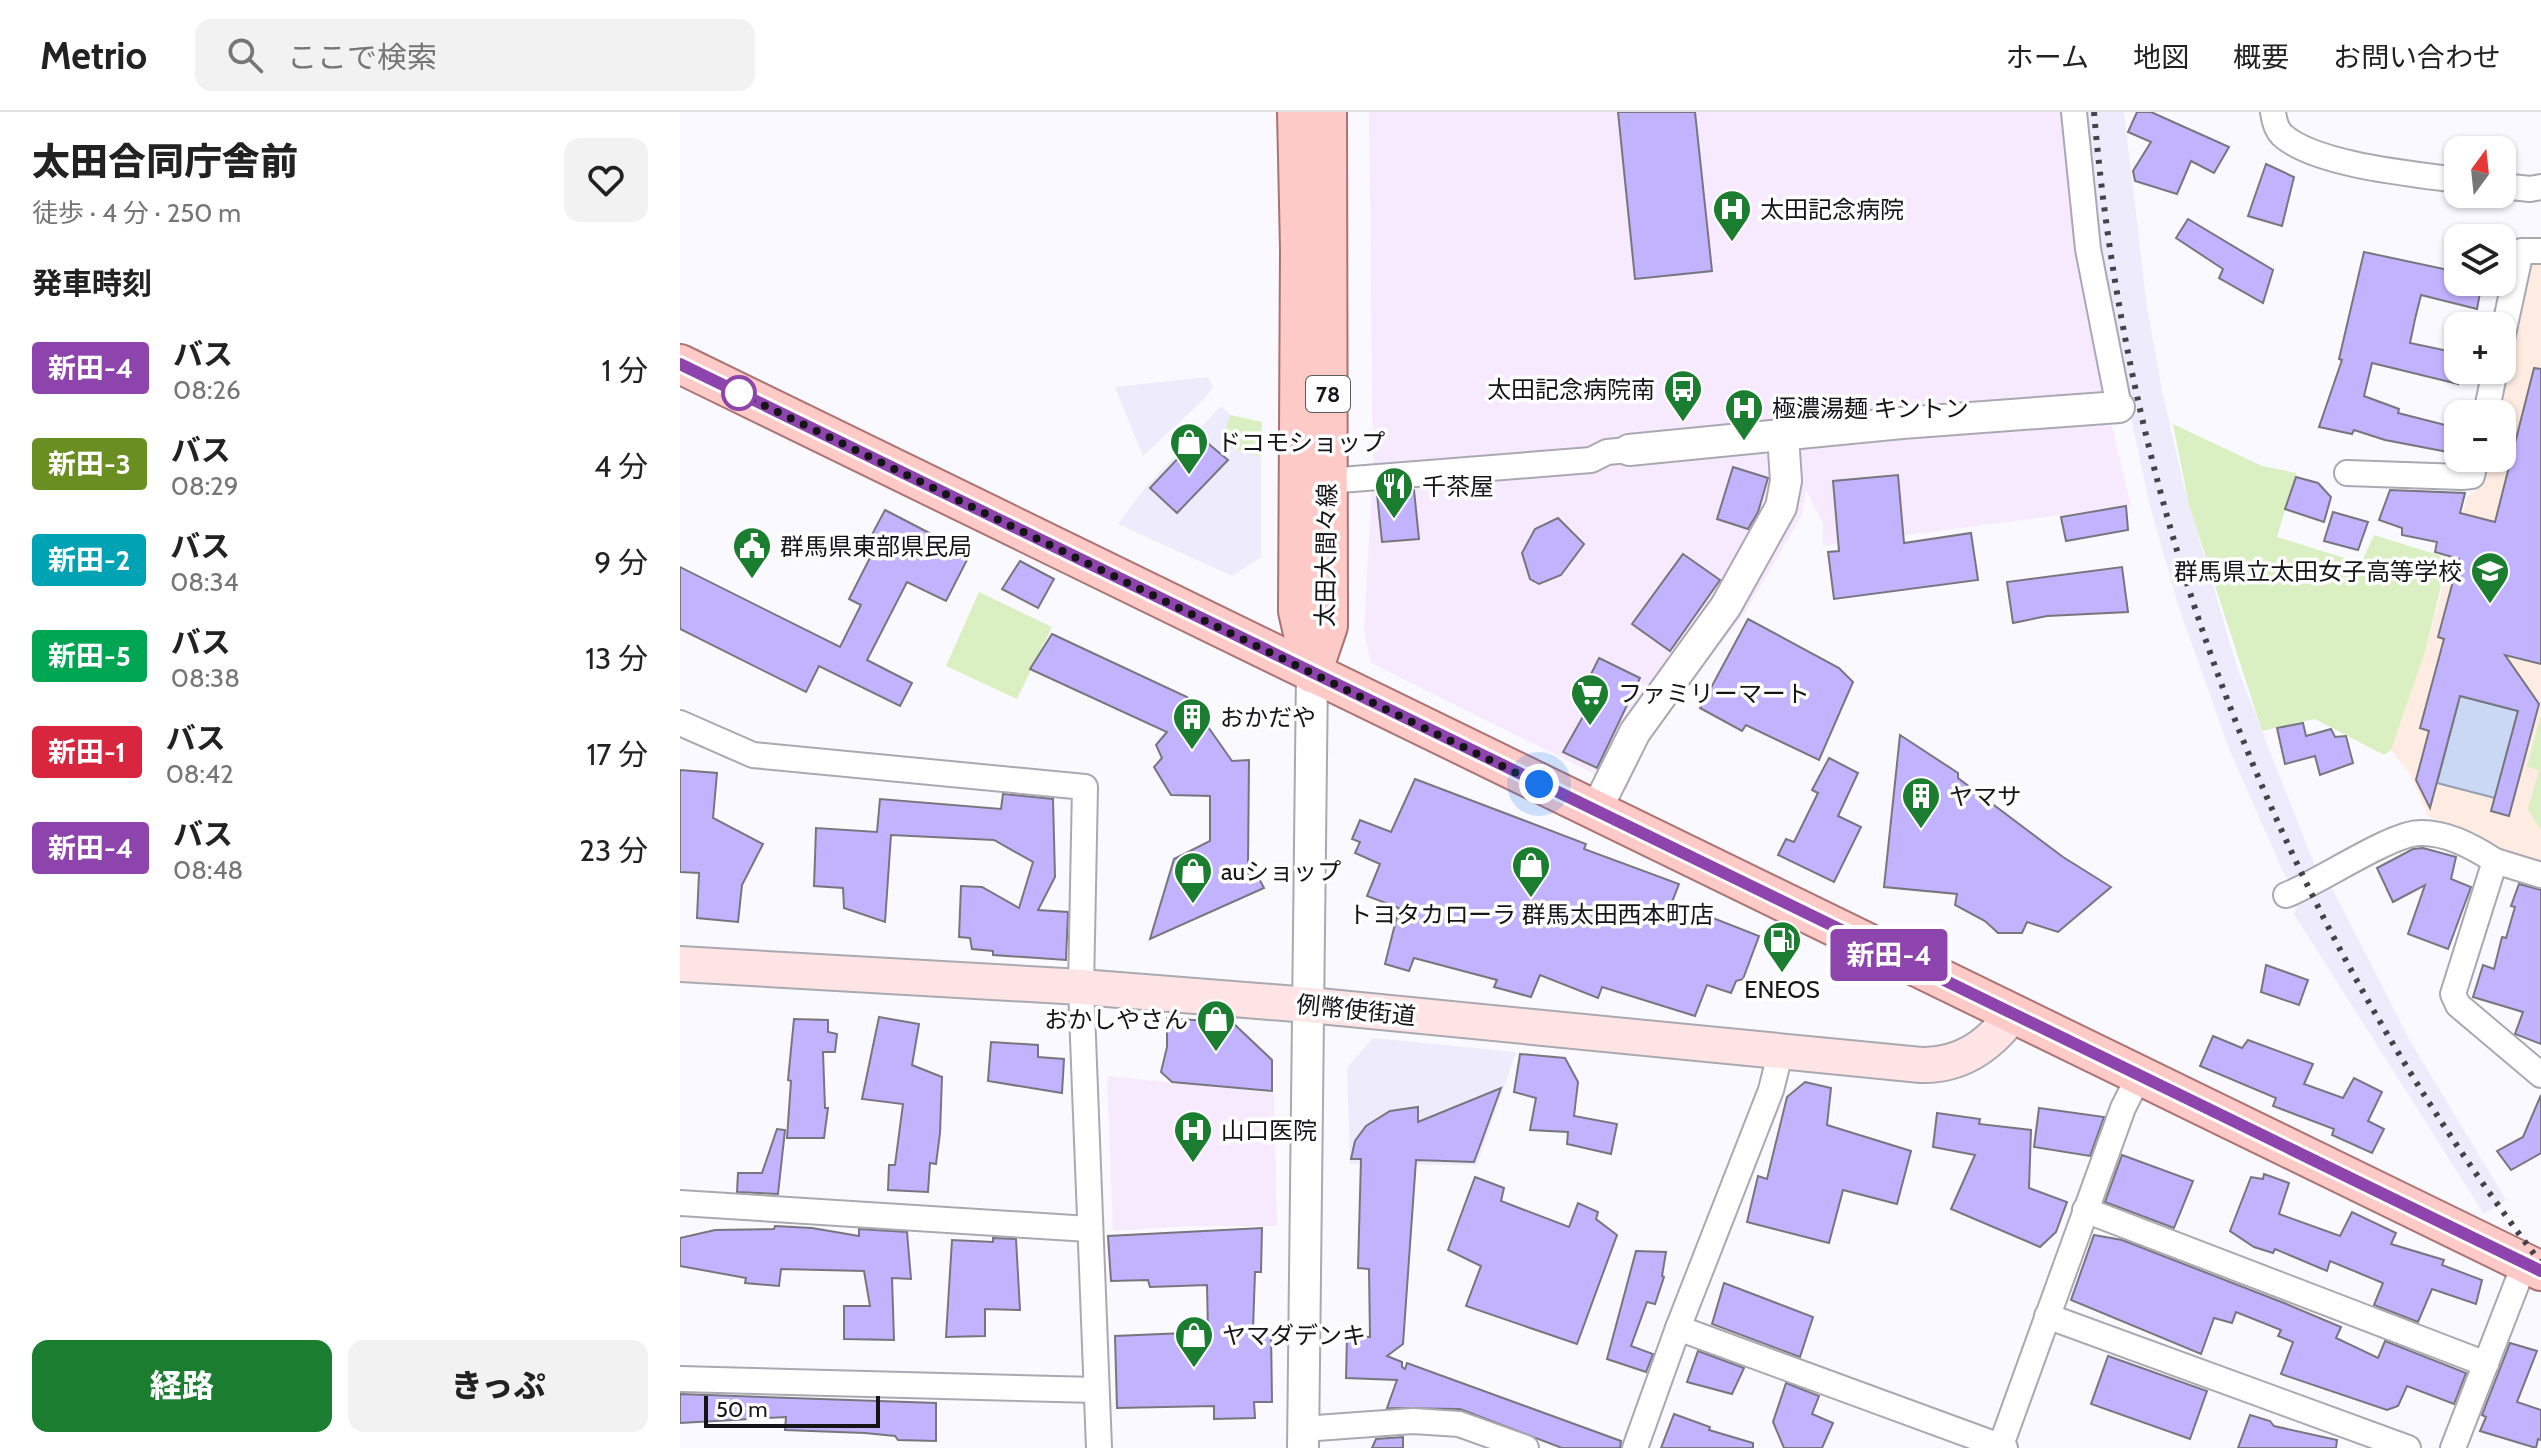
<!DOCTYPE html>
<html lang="ja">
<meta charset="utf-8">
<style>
:root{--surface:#fff;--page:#f2f2f2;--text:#222;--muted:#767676;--line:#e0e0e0;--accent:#1a7d30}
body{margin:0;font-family:Cabin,"Noto Sans JP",sans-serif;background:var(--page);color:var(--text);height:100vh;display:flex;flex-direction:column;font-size:30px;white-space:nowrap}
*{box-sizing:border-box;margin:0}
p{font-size:26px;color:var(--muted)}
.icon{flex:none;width:44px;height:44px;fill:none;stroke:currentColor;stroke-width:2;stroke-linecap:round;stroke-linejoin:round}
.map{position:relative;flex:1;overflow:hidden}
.side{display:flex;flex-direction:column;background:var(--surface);width:680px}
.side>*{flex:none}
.badge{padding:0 16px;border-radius:6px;font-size:28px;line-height:52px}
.needle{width:52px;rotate:15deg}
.tools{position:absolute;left:1764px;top:24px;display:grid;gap:16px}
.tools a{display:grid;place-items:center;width:72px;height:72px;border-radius:16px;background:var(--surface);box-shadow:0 2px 6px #0004;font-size:40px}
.scale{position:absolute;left:24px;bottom:20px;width:176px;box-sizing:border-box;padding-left:8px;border:4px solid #151518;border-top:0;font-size:22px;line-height:28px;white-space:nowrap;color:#151518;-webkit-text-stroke:6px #fff;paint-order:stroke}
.you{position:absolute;width:40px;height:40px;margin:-20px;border:6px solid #fff;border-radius:50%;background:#1a73e8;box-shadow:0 0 0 12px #1a73e833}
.map>.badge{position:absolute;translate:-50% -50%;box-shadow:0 0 0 4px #fff}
h2{padding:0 32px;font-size:30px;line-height:72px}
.round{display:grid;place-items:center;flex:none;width:84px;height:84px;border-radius:16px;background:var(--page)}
.headline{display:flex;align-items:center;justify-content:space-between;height:136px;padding:0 32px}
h1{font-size:38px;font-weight:800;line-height:60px}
.primary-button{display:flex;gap:16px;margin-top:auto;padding:16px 32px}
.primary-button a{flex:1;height:92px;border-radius:16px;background:var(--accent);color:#fff;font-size:32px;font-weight:800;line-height:92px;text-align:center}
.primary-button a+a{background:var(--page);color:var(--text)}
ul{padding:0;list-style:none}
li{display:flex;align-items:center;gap:24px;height:96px;padding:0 32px}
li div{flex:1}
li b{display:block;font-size:30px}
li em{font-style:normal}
li .badge{min-width:88px;font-weight:700;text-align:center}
header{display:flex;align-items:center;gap:48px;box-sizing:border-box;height:112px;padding:0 40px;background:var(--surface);border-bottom:2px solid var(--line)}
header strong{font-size:38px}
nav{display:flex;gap:44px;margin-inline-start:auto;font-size:28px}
.search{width:560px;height:72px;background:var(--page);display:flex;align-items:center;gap:20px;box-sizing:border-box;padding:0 28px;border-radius:16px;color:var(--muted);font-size:30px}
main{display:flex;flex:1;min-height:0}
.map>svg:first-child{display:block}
</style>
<header>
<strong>Metrio</strong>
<div class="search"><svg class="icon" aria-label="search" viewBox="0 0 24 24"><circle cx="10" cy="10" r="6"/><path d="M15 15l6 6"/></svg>ここで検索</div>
<nav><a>ホーム</a><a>地図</a><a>概要</a><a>お問い合わせ</a></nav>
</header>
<main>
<section class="side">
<div class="headline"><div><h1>太田合同庁舎前</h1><p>徒歩 · 4 分 · 250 m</p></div><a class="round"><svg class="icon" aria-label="heart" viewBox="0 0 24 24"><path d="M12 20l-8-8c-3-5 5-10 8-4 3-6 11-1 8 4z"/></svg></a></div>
<h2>発車時刻</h2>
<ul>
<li><span class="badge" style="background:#8e44ad;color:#fff">新田-4</span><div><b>バス</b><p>08:26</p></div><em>1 分</em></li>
<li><span class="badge" style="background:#6b8e23;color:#fff">新田-3</span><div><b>バス</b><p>08:29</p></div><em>4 分</em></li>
<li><span class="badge" style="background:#00a3b4;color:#fff">新田-2</span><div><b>バス</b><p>08:34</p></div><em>9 分</em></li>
<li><span class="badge" style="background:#00a651;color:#fff">新田-5</span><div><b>バス</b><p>08:38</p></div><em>13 分</em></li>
<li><span class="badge" style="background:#d7263d;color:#fff">新田-1</span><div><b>バス</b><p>08:42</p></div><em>17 分</em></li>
<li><span class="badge" style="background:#8e44ad;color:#fff">新田-4</span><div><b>バス</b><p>08:48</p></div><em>23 分</em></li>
</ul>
<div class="primary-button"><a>経路</a><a>きっぷ</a></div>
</section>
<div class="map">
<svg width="1861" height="1336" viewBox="0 0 1861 1336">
<rect width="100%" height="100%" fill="#faf9ff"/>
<g fill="#eeebfc">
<path d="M1403,0H1444L1467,195L1482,278L1504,375L1557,555L1635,754L1609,767L1605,764L1550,639L1498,493L1469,390L1428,196Z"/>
<path d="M528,265L533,275L524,287L463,344L435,275Z"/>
<path d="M541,294L550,303L542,333L581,345V445L552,464L438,412L465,376Z"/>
<path d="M1651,774L1730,929L1826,1088L1804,1102L1614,802L1618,792Z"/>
<path d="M693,926L836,940L797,1053L670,1052L667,956Z"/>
</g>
<path fill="#feebe2" d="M1861,146V751L1820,737L1794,720L1749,705L1730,662L1711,638L1745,540L1787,385L1797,378L1806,346H1822V302H1817L1847,147Z"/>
<g fill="#f8eafe">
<path d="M689,0H1385L1418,257L1451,394L1143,434V411L1126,378L1122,403L1063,504L1005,575L963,637L947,678L691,551L684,518L693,357Z"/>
<path d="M427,964L594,981L597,1114H511L433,1119Z"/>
</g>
<g fill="#daf0c2">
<path d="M550,303L582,310L581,345L542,333Z"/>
<path d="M1493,312L1582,354L1616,361L1597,425L1681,451L1694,423L1768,446L1745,540L1711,638L1704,643L1635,607L1582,619L1509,393Z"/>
<path d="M299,480L372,515L337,587L266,554Z"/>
<path d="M1861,602V718L1848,697L1859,658L1847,655Z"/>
</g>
<path fill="#cad8f4" stroke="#949eb2" stroke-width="2" d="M1780,584L1838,599L1815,686L1757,671Z"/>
<g fill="#c2b3ff" stroke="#77767f" stroke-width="2">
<path d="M938,0H1015L1032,159L955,167Z"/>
<path d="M1457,0H1471L1549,35L1534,61L1511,49L1497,82L1455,69L1453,59L1471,30L1448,20Z"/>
<path d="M1586,52L1614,65L1602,114L1568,104Z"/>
<path d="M1508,107L1593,158L1583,191L1539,166L1543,157L1496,126Z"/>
<path d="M1684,140L1778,160V170H1802L1797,197L1741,183L1735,207L1730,231L1778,241V272L1692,251L1684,284L1719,297L1718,301L1773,315L1768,340L1705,328L1674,318L1672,322L1639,315L1662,248L1659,247Z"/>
<path d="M1854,256L1861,257V552L1825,543L1859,592L1829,704L1811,699L1838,599L1780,584L1750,696L1736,668L1749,619L1740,616L1764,527L1758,525L1779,447L1755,440L1757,430L1722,423V416L1699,408L1710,378L1785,381L1780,401L1815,410Z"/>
<path d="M519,324L548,348L497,401L470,376Z"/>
<path d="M1053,355L1088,366L1078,400L1068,417L1037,407Z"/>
<path d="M1218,363L1224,431L1291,421L1298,468L1154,487L1148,440L1159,439L1153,369Z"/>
<path d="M1616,365L1638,371L1651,385L1644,410L1605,397Z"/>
<path d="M734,378L739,427L702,430L697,382Z"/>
<path d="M1446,394L1448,418L1386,429L1381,405Z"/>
<path d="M205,398L290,442L266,489L227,470L187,548L232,571L220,594L139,554L126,580L0,517V455L160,535L181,493L169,487L196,434L188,430Z"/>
<path d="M1653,400L1688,410L1678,438L1644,429Z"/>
<path d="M878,406L904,432L881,463L859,472L850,467L842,441L855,417Z"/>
<path d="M1003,442L1040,468L990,539L952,512Z"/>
<path d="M340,449L374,467L358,496L322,477Z"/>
<path d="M1442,455L1448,500L1367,504L1333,511L1327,470Z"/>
<path d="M1068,507L1159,556L1173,570L1139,648L1066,613L1062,619L1020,596Z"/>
<path d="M372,522L507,585L552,649L569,648L568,753L573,755L584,776L470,827L494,747L530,729V684L491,683L474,655L482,646L476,633L487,620L350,557Z"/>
<path d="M919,546L960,566L917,656L883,640L918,578L906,572Z"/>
<path d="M1623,611L1626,624L1651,617L1655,625L1666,624L1673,651L1640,663L1635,644L1605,652L1597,616Z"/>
<path d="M1220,623L1278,661V666L1383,745L1431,775L1378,820L1347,810L1342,821H1318L1305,809L1275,793L1277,782L1204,775Z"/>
<path d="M1149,646L1178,661L1158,704L1181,715L1154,770L1098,743L1106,727L1114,730L1138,681L1132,678Z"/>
<path d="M0,658L37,661L33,706L83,732L62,773L58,810L17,806L19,761L0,760Z"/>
<path d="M735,667L906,732L904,737L999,772L992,790L1079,824L1063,867L1056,869L1051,881L1027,873L1015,904L922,875L918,886L860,863L851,885L814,875L817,868L734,846L729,859L705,852L719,796L687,784L700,752L675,741L680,730L672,727L680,708L711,720Z"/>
<path d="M323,682L373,687L375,765L358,798L388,800L386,848L313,843V839L292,837L290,826L279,825L281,774L302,775L339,796L353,750L314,728L211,723L205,810L164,796L163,776L134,774L136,716L197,720L200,687L321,697Z"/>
<path d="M1743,736L1776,745L1771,767L1791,775L1768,837L1728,822L1745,773L1713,790L1697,756L1733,737Z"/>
<path d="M1839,772L1861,778V932L1835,922L1843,900L1793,885L1803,853L1814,857L1822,825L1826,826L1835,795L1831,794Z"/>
<path d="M1586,853L1628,868L1619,893L1581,880Z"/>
<path d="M199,905L239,912L232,953L262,965L260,1021L256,1052L250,1051L248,1080L208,1078L209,1053H215L223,992L182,987Z"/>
<path d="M487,906L553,911L592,948V979L492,970L481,960L487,935Z"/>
<path d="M114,907L148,908V920L157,922L155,940H143L145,996H148L144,1026H107L111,969L108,968Z"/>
<path d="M1533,924L1562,936L1568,928L1633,952L1624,972L1663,986L1674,966L1702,980L1688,1009L1704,1017L1692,1041L1652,1023L1654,1017L1593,994L1596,986L1520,954Z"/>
<path d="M311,930L358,933V945L384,947L382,981L308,969Z"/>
<path d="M840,942L885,946L898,970L894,1004L937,1012L931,1042L887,1032L888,1020L850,1018L856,986L834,980Z"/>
<path d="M1125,970L1151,976L1147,1013L1231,1039L1217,1092L1163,1078L1149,1131L1067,1110L1078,1064L1087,1067L1107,985Z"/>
<path d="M821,976L794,1050L736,1048L723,1232L707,1244L722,1250V1255L725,1257L727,1251L941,1329L940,1336H882L780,1297L707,1296L717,1268L666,1266L667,1224L690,1225L689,1157L678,1156L681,1047H671L675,1029L686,1014L710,999L738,995V1010Z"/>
<path d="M1861,983V1041L1831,1058L1817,1039L1843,1025Z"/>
<path d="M1359,996L1424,1005L1410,1044L1354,1035Z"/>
<path d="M1257,1001L1300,1007L1299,1012L1351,1018L1349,1076L1387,1090L1376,1120L1360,1135L1271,1097L1295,1043L1253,1035Z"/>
<path d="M97,1017L105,1018L98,1082L57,1080L58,1061H82Z"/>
<path d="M1442,1043L1513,1069L1494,1116L1425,1090Z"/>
<path d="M1584,1062L1609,1071L1599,1102L1660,1124L1672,1100L1716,1121L1711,1132L1764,1148L1762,1153L1802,1168L1796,1192L1752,1177L1738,1210L1694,1193L1703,1171L1650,1149L1647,1159L1595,1137L1593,1141L1574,1135L1550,1119L1571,1065L1583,1067Z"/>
<path d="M795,1065L824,1076L821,1089L889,1115L898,1091L918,1100L916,1107L937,1123L897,1232L786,1194L801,1154L768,1138Z"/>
<path d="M95,1114L132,1116L179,1124V1117L227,1120L231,1167L212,1166L214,1228L164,1227V1194H190L184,1159L101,1157L99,1174L65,1171L66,1166L0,1154V1126L35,1118L94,1117Z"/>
<path d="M582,1116L581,1160H575L573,1218H591L592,1290H574L575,1306L534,1307V1294L437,1296L435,1224L528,1220L527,1173L470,1175L468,1168L431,1169L428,1124Z"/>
<path d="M1414,1123L1442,1128L1604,1191L1661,1215L1656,1226L1698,1246L1705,1229L1786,1261L1774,1292L1727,1274L1718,1294L1707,1298L1601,1262L1613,1230L1598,1224L1601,1218L1556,1200L1552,1211L1534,1206L1521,1242L1391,1188Z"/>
<path d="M313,1126L336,1127L340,1198L305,1197V1224L266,1225L272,1128L313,1130Z"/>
<path d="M956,1139L986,1140L982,1164L984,1165L975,1192L967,1190L951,1234L973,1242L966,1260L927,1247Z"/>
<path d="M1044,1171L1133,1205L1120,1245L1032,1212Z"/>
<path d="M1830,1231L1857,1239L1837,1290L1861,1298V1328L1858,1327L1856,1336L1800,1319L1806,1305L1802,1303Z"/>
<path d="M1018,1239L1064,1256L1052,1282L1007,1270Z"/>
<path d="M1428,1244L1527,1279L1510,1327L1411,1292Z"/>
<path d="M1106,1271L1139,1284L1132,1302L1153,1311L1142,1336H1104L1093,1310Z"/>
<path d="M0,1282L256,1291V1329L218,1328L215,1324L185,1321L105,1318L106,1305L0,1311Z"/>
<path d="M994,1302L1030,1315L1029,1318L1073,1331V1336H981Z"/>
<path d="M1570,1303L1590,1309L1594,1314L1657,1328L1656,1336H1558Z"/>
<path d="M723,1325V1336H692L696,1327Z"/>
</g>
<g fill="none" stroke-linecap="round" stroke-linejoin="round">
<g stroke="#aaa9b2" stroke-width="28">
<g id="minor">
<path d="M1394,0L1408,137L1439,295"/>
<path d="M1593,0C1594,8 1596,17 1602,23C1635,53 1733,62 1778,68"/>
<path d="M1822,74L1850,77L1861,75"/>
<path d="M1822,227L1841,139H1861"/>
<path d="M1806,302L1815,258"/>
<path d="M1667,361L1782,365L1792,364L1796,346"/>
<path d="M648,369L911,348L927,340L949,338"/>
<path d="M0,611L73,643L405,675L401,875L419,1336"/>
<path d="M1815,749L1861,763"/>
<path d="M1606,783C1638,771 1711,721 1740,721C1766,720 1794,735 1815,749L1773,882L1778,893L1861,963"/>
<path d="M0,1091L409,1117"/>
<path d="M1405,1098L1806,1252"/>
<path d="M1367,1204L1728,1336"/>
<path d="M998,1216L1325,1336"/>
<path d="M0,1267L416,1278"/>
<path d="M623,1317L733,1309L779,1312L846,1336"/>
<path d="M955,1336L998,1216L1091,978L1100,942"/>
<path d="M1320,1336L1443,996L1459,964"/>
<path d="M1773,1336L1844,1153"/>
</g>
</g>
<g stroke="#aaa9b2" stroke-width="34">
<g id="tertiary">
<path d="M949,338L1222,311L1439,295"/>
<path d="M915,700L955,620L1046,494L1101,395L1106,369L1103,323"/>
<path d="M623,1336L632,561"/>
</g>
</g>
<g stroke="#aaa9b2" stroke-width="38">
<path id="secondary" d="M0,852L401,875L629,893L1241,953C1281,954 1309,934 1332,903"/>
</g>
<g stroke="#ab7373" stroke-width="42">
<g id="primary">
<path d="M617,0L620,137L618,499L632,561"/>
<path d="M0,252L1861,1159"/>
<path d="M632,561L648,514L647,0"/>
</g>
</g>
<use href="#minor" stroke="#fff" stroke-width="24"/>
<use href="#tertiary" stroke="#fff" stroke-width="30"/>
<use href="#secondary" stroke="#fee4e4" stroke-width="34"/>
<use href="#primary" stroke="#fdcac8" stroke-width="38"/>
<path stroke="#444448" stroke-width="6" stroke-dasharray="4 8" stroke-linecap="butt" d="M1414,0C1450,421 1605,816 1861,1151"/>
</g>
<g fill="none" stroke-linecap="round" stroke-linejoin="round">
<g stroke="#fff" stroke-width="18">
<path id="line" d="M0,252L1861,1159"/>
</g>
<use href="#line" stroke="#8e44ad" stroke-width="12"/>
<path stroke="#151518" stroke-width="8" stroke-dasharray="0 14.4" d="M59,281L859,672"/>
</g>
<defs>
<g id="hospital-pin" transform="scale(2)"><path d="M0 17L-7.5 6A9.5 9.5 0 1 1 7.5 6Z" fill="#1a7d30" stroke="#fff"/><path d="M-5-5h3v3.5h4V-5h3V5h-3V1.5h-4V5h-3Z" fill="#fff"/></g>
<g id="bus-pin" transform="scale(2)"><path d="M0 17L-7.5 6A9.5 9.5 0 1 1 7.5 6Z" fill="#1a7d30" stroke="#fff"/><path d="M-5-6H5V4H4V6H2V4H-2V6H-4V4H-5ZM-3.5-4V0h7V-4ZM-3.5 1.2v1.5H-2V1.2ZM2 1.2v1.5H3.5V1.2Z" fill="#fff"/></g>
<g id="shop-pin" transform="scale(2)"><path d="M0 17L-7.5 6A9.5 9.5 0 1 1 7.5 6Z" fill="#1a7d30" stroke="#fff"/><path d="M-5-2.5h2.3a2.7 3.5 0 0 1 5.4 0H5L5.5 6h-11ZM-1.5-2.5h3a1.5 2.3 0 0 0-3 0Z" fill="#fff"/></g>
<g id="restaurant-pin" transform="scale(2)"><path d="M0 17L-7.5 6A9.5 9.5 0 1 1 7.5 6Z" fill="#1a7d30" stroke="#fff"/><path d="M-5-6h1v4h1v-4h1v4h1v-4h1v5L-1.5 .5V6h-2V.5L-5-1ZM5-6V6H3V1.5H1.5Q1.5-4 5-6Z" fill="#fff"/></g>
<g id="civic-pin" transform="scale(2)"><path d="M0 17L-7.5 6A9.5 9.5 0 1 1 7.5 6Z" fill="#1a7d30" stroke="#fff"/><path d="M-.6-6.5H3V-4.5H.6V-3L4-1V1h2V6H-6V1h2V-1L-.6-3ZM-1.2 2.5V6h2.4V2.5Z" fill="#fff"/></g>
<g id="school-pin" transform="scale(2)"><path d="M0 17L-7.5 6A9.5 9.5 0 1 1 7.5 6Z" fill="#1a7d30" stroke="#fff"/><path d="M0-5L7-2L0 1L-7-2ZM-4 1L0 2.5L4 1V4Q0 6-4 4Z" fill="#fff"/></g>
<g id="supermarket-pin" transform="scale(2)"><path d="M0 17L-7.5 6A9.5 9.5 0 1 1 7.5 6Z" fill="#1a7d30" stroke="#fff"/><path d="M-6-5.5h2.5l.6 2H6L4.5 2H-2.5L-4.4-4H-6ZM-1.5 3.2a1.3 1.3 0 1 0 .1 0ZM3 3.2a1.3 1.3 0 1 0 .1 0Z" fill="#fff"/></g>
<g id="building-pin" transform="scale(2)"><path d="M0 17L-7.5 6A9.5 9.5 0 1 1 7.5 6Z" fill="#1a7d30" stroke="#fff"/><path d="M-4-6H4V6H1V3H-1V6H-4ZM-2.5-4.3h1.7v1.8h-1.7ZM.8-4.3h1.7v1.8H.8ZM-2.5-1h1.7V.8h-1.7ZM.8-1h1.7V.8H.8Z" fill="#fff"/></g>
<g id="fuel-pin" transform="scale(2)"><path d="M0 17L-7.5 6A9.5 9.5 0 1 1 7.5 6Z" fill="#1a7d30" stroke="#fff"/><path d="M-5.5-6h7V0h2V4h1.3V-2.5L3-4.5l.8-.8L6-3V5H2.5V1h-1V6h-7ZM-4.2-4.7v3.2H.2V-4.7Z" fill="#fff"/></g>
</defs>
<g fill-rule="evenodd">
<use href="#hospital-pin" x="1052" y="97"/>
<use href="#bus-pin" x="1003" y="277"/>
<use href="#hospital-pin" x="1064" y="296"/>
<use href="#shop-pin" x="509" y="330"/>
<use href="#restaurant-pin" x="714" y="374"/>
<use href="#civic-pin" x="72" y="434"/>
<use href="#school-pin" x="1810" y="459"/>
<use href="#supermarket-pin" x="910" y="581"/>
<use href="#building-pin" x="512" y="605"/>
<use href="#building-pin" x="1241" y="684"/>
<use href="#shop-pin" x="851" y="753"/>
<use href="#shop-pin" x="513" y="759"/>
<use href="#fuel-pin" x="1102" y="828"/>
<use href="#shop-pin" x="536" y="907"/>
<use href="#hospital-pin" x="513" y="1018"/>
<use href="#shop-pin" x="514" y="1223"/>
</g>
<circle fill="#fff" stroke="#8e44ad" stroke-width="4" cx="59" cy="281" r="16"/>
<g text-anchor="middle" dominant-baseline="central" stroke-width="7" stroke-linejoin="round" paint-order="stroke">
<rect fill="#fff" stroke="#5b5b5d" stroke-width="2" x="626" y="264" width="44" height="36" rx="6"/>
<g font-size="22" font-weight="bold" fill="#151518">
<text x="648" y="282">78</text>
</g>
<g font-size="24" fill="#151518" stroke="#fff" text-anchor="start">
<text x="1080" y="97">太田記念病院</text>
<text x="975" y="277" text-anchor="end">太田記念病院南</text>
<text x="1092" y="296">極濃湯麺 キントン</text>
<text x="537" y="330">ドコモショップ</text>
<text x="742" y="374">千茶屋</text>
<text x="100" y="434">群馬県東部県民局</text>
<text x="1782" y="459" text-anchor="end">群馬県立太田女子高等学校</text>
<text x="938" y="581">ファミリーマート</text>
<text x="540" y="605">おかだや</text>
<text x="1269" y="684">ヤマサ</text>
<text x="541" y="759">auショップ</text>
<text x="851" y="802" text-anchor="middle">トヨタカローラ 群馬太田西本町店</text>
<text x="1102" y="877" text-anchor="middle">ENEOS</text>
<text x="508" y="907" text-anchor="end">おかしやさん</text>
<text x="541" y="1018">山口医院</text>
<text x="542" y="1223">ヤマダデンキ</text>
</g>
<g font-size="24" fill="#151518" stroke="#fff">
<text transform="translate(646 443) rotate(-89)">太田大間々線</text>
<text transform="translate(676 898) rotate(6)">例幣使街道</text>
</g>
</g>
</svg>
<div class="tools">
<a><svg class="needle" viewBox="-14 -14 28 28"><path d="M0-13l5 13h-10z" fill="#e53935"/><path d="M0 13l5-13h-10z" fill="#767676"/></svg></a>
<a><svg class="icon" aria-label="layers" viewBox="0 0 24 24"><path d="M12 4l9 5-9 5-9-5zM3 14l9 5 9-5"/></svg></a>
<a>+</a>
<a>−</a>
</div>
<div class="scale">50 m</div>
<div class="you" style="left:859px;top:672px"></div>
<b class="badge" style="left:1209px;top:843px;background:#8e44ad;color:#fff">新田-4</b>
</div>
</main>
